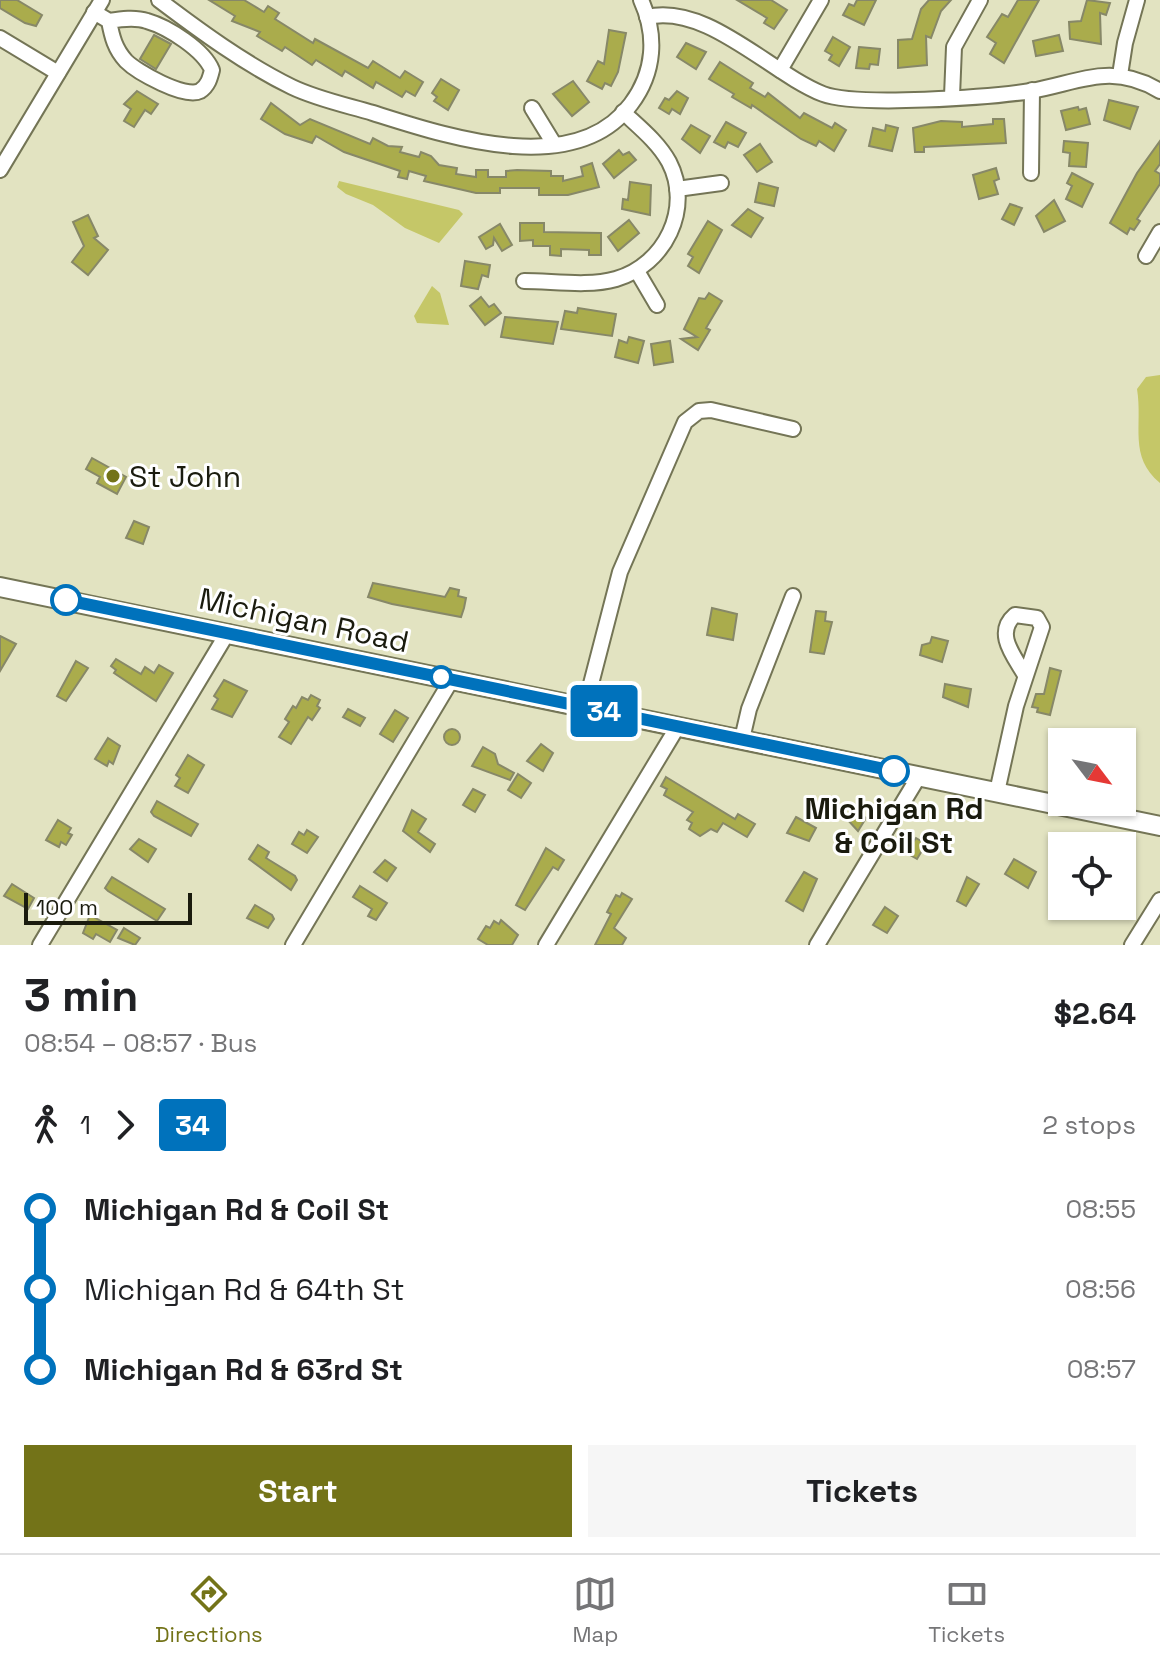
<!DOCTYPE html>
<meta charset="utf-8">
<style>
:root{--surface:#fff;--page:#f6f6f6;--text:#202124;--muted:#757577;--line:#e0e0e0;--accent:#737318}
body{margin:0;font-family:"Space Grotesk",sans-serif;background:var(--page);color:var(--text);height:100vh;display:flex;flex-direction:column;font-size:30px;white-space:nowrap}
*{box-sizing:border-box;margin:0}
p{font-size:26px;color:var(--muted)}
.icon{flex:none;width:44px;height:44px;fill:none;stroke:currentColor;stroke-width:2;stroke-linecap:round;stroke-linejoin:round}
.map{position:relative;height:945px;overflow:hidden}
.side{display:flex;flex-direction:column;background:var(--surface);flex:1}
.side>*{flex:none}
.badge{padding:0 16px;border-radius:6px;font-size:28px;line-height:52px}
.needle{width:52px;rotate:122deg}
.tools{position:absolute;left:1048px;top:728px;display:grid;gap:16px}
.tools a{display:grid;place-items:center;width:88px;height:88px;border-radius:0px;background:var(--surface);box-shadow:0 2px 6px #0004;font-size:40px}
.scale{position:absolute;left:24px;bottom:20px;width:168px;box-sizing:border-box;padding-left:8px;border:4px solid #1a1b0e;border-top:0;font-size:22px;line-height:28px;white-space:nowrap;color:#1a1b0e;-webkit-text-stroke:6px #fff;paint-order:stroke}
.map>.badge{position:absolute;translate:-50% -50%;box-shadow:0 0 0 4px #fff}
.legs{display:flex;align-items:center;gap:12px;height:88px;padding:0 24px;font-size:26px}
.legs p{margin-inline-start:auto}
.summary{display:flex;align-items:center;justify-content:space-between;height:136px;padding:0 24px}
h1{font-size:44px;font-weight:700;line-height:60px}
.cta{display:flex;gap:16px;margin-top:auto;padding:16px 24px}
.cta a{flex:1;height:92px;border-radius:0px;background:var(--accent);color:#fff;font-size:32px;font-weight:700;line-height:92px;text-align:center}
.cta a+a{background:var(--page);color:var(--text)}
ul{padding:0 24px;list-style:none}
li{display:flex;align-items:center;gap:28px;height:80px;font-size:30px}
li i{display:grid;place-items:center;width:12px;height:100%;margin:0 10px;background:currentColor}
li i::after{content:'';width:20px;height:20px;margin:-10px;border:6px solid;border-radius:50%;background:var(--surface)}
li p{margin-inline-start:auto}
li:first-child i{background:linear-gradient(#0000 50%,currentColor 0)}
li:last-child i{background:linear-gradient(currentColor 50%,#0000 0)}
.dock{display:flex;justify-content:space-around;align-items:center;height:112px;border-top:2px solid var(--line);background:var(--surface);font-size:22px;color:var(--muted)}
.dock a{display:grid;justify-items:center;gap:4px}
.dock .selected{color:var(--accent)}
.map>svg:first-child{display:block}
</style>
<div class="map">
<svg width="1160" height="945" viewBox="0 0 1160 945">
<rect width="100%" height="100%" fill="#e2e3c1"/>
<g fill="#c5c768">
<path d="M339,181L459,210L463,214L439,243L405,228L373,205L346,194L337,187Z"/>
<path d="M432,286L440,293L449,325L417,323L414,316Z"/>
<path d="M1160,375V483C1128,456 1143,426 1137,389L1146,377Z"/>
</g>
<g fill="#aaac4c" stroke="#878868" stroke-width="2">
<path d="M0,0H17L42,15L36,26L25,23L0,8Z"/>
<path d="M209,0H244L264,12L268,6L279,13L275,19L313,43L315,39L368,68L373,61L400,78L405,71L423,82L415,96L406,91L402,97L376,82L373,88L345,71L342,76L316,60L312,65L285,47L282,51L257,36L260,32L232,21L235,16Z"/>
<path d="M737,0H771L787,10L774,29L764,23L767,18Z"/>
<path d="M857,0H876L864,25L843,15L849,4L854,6Z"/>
<path d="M929,0H951L941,11L931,38L926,36L927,65L898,68V40L912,39L921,9Z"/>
<path d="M1018,0H1039L1004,63L990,54L996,43L987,37L1002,14L1008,17Z"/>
<path d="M1087,0L1110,3L1106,15L1100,13L1101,44L1070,39L1069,22L1081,21Z"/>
<path d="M609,30L626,33L618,72L611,86L605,83L602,89L587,81L598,61L604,64Z"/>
<path d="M154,35L171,44L156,69L140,59Z"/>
<path d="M1059,35L1063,51L1036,56L1033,41Z"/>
<path d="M833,37L850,47L839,66L829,60L832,55L825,51Z"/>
<path d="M686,43L706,52L696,69L677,57Z"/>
<path d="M859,47L880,49L878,65L870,64L869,69L856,68Z"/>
<path d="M720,62L753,83L750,88L765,97L768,93L800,118L804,113L832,128L835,123L846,130L834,151L819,141L816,146L801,139L752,105L751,108L732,97L734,94L709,79Z"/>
<path d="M441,79L459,90L448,110L434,101L437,97L432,93Z"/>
<path d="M573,81L589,102L572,116L553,94Z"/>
<path d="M137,91L158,104L151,114L145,110L134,127L124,121L131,109L124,104Z"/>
<path d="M677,91L688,98L680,114L672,109L669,114L659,108L665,98L669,100Z"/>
<path d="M1109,100L1138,107L1130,129L1104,120Z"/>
<path d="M271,103L300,125L310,119L370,144L373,138L388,146L402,147L400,152L419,157L421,152L431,156L439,165L457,168L456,174L476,177V170H488V177H506V171L517,170L551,171V176H563V181L583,176L581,167L592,163L599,187L568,195H539V188H500V193H476L424,181L426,176L409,171L407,179L398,177L400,171L344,152L316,136L312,143L285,134L261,119Z"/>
<path d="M1078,107L1079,110L1086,108L1090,124L1066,130L1061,111Z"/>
<path d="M993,119H1004L1006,143L924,147V152H915L913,128L941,121L962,122V127L993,124Z"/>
<path d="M726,122L746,133L738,147L728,142L725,148L714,142Z"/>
<path d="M691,125L710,136L700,153L682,139Z"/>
<path d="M886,125L898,128L892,151L869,146L873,128L885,131Z"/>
<path d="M1064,141L1088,143L1086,167L1069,166L1070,153L1063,152Z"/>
<path d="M1160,141V164L1155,171L1160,174V184L1137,219L1140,221L1134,230L1130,228L1127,234L1110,223L1137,173Z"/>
<path d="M760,144L772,162L757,172L744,155Z"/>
<path d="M619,150L623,155L629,152L636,160L614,178L603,164Z"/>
<path d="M996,168L999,179L994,181L998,194L979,199L973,175Z"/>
<path d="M1072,173L1093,184L1082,207L1066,199L1072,186L1067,183Z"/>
<path d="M630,182L651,185L650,215L622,209L623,199L628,200Z"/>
<path d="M759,183L778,188L774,206L755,202Z"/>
<path d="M1054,200L1065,221L1044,232L1036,216Z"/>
<path d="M1010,204L1022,208L1014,225L1002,219Z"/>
<path d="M748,209L763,218L751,237L732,225Z"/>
<path d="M88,215L98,236L94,238L108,250L88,275L72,262L84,246L73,222Z"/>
<path d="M629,220L639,233L618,251L608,237Z"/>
<path d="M708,221L722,230L699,273L688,266L693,257L688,254Z"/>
<path d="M520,223H544V232L601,233V255H589V250L561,249V256L550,255V246H533V240L520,241Z"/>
<path d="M500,224L512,245L502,251L494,238L493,245L486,249L479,237Z"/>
<path d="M465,261L490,265L488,277L482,275L478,289L461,286Z"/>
<path d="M709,293L722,301L706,328L710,330L698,350L681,339L697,337L684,329L699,298L705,299Z"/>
<path d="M481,297L489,307L494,304L501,313L485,325L470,306Z"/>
<path d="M578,308L616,314L612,336L561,329L565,311L577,313Z"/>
<path d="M505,317L558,322L553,344L501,337Z"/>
<path d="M629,337L644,341L638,363L615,357L619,340L627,343Z"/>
<path d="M670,341L673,362L654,365L651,344Z"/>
<path d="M92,458L126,477L117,494L97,483L100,477L86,469Z"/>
<path d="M134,521L149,527L143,544L126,538Z"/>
<path d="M373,583L445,597L450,588L459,590L458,596L466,598L464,608L461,617L392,604L368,597Z"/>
<path d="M712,608L737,614L733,640L707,635Z"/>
<path d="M816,611L826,612L825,621L832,622L824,654L810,652Z"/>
<path d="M0,636L16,644L0,671Z"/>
<path d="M932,637L948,641L942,662L920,655L922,645L930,643Z"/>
<path d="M116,659L141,674L145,667L154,673L159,665L173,673L156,701L114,673L116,670L111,666Z"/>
<path d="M76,661L88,668L66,701L57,696Z"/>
<path d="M1050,668L1061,671L1050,715L1037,712L1038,708L1032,707L1036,694H1044Z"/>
<path d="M224,680L247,691L232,717L212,709L218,699L214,696Z"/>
<path d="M945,684L971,689L968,707L943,697Z"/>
<path d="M311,695L320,700L317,706L320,708L312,720L308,717L291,744L279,737L289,722L285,719L293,706L296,708L302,697L308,700Z"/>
<path d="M348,709L365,718L360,726L343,717Z"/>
<path d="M395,710L408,718L393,742L380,734Z"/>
<circle cx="452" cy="737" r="8"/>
<path d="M108,738L120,746L113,764L109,761L107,766L95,759Z"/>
<path d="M541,744L553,753L543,771L527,761Z"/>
<path d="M483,747L495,754L498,764L514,773L510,780L472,766Z"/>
<path d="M188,755L204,765L188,793L175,786L180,778L176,775Z"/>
<path d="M518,774L531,783L521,798L508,790Z"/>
<path d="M666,777L735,819L738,814L755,824L747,837L723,823L717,832L711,829L700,836L689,829L692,823L687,820L693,812L664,795L667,789L661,786Z"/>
<path d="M473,789L485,795L475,812L463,805Z"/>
<path d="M157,801L198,824L191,836L154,816L151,812Z"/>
<path d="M853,809L866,818L858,831L847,819Z"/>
<path d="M412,810L426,819L418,832L435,844L430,852L403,831Z"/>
<path d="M796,817L816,828L809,841L787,833Z"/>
<path d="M58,820L71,828L68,833L72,835L66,845L61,842L59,847L46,840Z"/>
<path d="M307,830L318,837L307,853L292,844L299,832L304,835Z"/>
<path d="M902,837L914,841L916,838L926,844L917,859L896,847Z"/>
<path d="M139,839L156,849L148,862L130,849Z"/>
<path d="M258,845L269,852L266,858L295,876L297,880L291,890L249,859Z"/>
<path d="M546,848L564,860L558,870L553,867L525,910L516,905Z"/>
<path d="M1014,859L1036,872L1028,888L1005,874Z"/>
<path d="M385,860L396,868L387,881L374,872Z"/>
<path d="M804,872L817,879L803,911L786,901Z"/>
<path d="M112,877L165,909L157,921L108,891L105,888Z"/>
<path d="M967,877L979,884L966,906L957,901Z"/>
<path d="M12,884L34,898L28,909L4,896Z"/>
<path d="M360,886L387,903L376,920L368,916L372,909L353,897Z"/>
<path d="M622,893L632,899L614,928L626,938L622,945H595L611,914L607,912L616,895L620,897Z"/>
<path d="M255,905L272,915L274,919L268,928L247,918Z"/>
<path d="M885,907L898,916L887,933L873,925Z"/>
<path d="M90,915L117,930L110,942L96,934L93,939L83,933Z"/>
<path d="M501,920L518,935L512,945H488L478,939L486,926L490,928L494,921L499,924Z"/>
<path d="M124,928L140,938L135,945L118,938Z"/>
</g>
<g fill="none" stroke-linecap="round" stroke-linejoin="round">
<g stroke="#747556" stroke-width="18">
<g id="minor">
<path d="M159,0C200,31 245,64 292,87C317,99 346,105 373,113C446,136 575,180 631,104C655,72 657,35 641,0"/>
<path d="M94,12L109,21C112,37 115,49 126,61C137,72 185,99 200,91C208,86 210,78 212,70C204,50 168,27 147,21C135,17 121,19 109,21"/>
<path d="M647,17C707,3 770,73 823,94C857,107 992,97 1031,91C1081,82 1111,62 1160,91"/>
<path d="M0,38L58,73"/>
<path d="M780,70L821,0"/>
<path d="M1120,75L1125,43L1137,0"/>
<path d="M952,96L954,47L980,0"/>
<path d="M532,108L554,144"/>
<path d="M0,170L102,0"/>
<path d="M1031,173L1032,90"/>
<path d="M677,189L721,183"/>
<path d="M1146,256L1160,232"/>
<path d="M637,271L657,305"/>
<path d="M524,281C553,281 588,287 616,279C665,265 693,208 669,162C658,142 639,127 623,112"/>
<path d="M585,707L620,572L685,422L699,411L711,410L793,429"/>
<path d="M742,739L749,709L793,596"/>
<path d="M997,792L1016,706L1042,627L1037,618L1015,615C994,633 1014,656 1025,675"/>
<path d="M40,945L228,632"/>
<path d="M293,945L452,679"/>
<path d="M546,945L678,726"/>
<path d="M817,945L919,776"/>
<path d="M1132,945L1160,900"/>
</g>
</g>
<g stroke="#747556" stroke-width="22">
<path id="major" d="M0,587L1160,826"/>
</g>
<use href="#minor" stroke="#fff" stroke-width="14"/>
<use href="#major" stroke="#fff" stroke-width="18"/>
</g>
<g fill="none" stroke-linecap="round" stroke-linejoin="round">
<g stroke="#fff" stroke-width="18">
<path id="line-1" d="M66,600L894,771"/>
</g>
<use href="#line-1" stroke="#0072bc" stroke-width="12"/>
</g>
<circle fill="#737318" stroke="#fff" stroke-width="3" cx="113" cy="476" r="8"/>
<g fill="#fff" stroke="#0072bc" stroke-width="4">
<circle cx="66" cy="600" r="14"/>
<circle cx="441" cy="677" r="10"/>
<circle cx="894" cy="771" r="14"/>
</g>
<g text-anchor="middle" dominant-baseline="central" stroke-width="6" stroke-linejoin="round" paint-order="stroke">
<g font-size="30" fill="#1a1b0e" stroke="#fff" text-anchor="start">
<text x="129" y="476">St John</text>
</g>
<g font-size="30" fill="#1a1b0e" stroke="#fff">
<text transform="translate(304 620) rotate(12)">Michigan Road</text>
</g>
<g font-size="30" font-weight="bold" fill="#1a1b0e" stroke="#fff">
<text x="894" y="808">Michigan Rd<tspan x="894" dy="34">&amp; Coil St</tspan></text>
</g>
</g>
</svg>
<div class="tools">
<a><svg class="needle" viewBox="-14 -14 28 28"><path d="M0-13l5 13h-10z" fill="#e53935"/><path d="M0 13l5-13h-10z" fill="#757577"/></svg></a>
<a><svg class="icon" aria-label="locate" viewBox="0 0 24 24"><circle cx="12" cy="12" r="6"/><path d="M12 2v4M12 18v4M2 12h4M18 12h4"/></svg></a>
</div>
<div class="scale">100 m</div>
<b class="badge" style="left:604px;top:711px;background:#0072bc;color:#fff">34</b>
</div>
<section class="side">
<div class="summary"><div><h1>3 min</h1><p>08:54 – 08:57 · Bus</p></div><b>$2.64</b></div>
<div class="legs"><svg class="icon" aria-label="walk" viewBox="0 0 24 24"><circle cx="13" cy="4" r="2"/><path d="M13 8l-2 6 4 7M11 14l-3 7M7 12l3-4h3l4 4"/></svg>1<svg class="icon" aria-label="forward" viewBox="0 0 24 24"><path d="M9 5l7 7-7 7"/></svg><b class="badge" style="background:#0072bc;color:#fff">34</b><p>2 stops</p></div>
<ul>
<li><i style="color:#0072bc"></i><b>Michigan Rd &amp; Coil St</b><p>08:55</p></li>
<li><i style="color:#0072bc"></i><span>Michigan Rd &amp; 64th St</span><p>08:56</p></li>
<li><i style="color:#0072bc"></i><b>Michigan Rd &amp; 63rd St</b><p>08:57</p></li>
</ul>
<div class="cta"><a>Start</a><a>Tickets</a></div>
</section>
<nav class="dock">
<a class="selected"><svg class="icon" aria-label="directions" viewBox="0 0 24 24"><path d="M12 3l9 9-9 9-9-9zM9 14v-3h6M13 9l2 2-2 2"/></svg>Directions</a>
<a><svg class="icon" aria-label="map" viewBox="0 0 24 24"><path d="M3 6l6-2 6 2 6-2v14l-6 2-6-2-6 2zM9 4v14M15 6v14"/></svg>Map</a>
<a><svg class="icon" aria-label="tickets" viewBox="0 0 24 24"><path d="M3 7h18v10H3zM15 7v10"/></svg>Tickets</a>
</nav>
